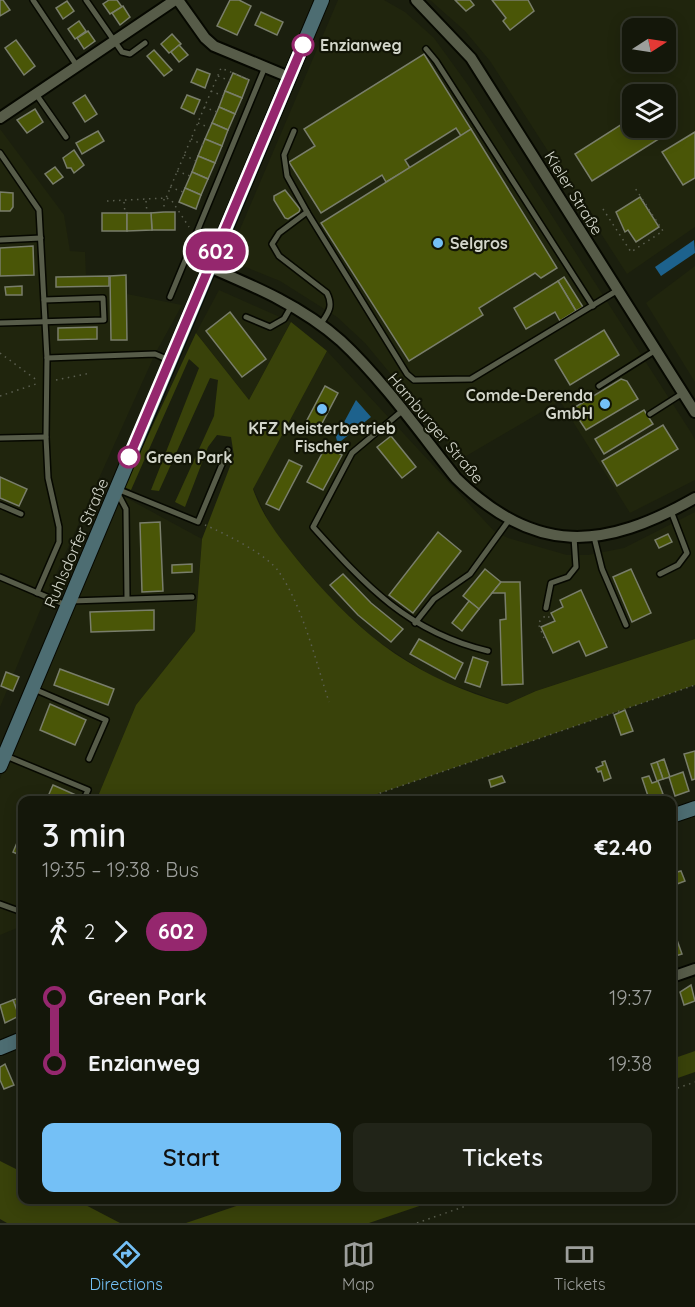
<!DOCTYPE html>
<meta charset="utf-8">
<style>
:root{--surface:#14170a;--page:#212418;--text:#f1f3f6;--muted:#9d9f9c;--line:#33362b;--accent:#74c0f6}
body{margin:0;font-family:Quicksand,sans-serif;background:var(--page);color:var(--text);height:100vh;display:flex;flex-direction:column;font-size:22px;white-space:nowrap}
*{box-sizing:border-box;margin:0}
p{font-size:20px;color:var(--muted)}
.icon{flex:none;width:33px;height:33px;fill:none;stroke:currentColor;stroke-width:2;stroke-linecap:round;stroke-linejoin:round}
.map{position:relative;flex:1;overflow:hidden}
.side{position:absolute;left:18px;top:796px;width:658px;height:408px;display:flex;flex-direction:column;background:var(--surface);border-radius:12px;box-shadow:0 3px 15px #0003,0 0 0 2px var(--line)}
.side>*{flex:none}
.badge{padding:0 12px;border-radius:20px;font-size:21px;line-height:39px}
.needle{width:39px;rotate:78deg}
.fabs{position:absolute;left:622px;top:18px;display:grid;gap:12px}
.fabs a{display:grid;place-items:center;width:54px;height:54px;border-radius:12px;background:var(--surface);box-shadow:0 3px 15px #0003,0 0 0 2px var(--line);font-size:30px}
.map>.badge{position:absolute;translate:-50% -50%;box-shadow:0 0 0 3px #fff}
.legs{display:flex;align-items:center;gap:9px;height:66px;padding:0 24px;font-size:20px}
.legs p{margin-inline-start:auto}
.overview{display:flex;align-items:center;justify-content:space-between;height:102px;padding:0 24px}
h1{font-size:33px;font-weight:600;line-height:45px}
.cta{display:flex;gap:12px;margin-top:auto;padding:12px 24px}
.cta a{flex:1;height:69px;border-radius:12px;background:var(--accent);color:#111;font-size:24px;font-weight:600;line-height:69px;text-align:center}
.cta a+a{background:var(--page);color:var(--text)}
ul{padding:0 24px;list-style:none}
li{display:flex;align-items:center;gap:21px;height:66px;font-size:22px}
li i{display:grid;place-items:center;width:9px;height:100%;margin:0 8px;background:currentColor}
li i::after{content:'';width:15px;height:15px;margin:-8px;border:4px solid;border-radius:50%;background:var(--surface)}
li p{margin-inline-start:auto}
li:first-child i{background:linear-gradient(#0000 50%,currentColor 0)}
li:last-child i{background:linear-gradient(currentColor 50%,#0000 0)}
.menu{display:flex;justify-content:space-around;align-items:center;height:84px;border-top:2px solid var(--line);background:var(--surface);font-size:16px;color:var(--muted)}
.menu a{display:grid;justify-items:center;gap:3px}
.menu .on{color:var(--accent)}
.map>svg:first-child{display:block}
</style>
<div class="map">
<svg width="695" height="1223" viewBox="0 0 695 1223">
<rect width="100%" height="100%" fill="#1b1f0e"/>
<g fill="#20250d" fill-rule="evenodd">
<path d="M338,0H384L405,12L434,38L468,85L692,434L695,440V480L630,513L560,401L461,459L365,343L337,317L280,281L231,261L229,255Z"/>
<path d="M430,0H695V227L627,274L490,61L465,31ZM633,28H666V62H633ZM633,94H666V128H633Z"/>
<path d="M0,129L64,215L70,251L85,252L86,275H126L127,294L182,305L155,354L46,596L0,707Z"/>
<path d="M695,266V382L646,303Z"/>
<path d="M219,290L291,322L249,400L196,333Z"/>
<path d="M327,351L494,531L508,538L567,555H588L624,548L695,512V639L536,691L507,704L436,679L374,639L329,597L273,531L253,488Z"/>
<path d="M121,495L202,539L195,631L136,705L96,801H22V926L0,935V779Z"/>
</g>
<g fill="#39420a">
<path d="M291,322L327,351L253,489C264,521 284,543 305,569C364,639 418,679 507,704L536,691L695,639V685L357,801H96L136,705L195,631L202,539L234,456L231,437L217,435L208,447L185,507L175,502L214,416L218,380L210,378L159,491L151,490L199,368L189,359L131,490L124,487L196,333L249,400Z"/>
<path d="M695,1051V1072L672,1080V1059Z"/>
<path d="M0,1161L22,1172V1200H76L120,1223H7L0,1219Z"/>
<path d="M254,1200H437L369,1223H186Z"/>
</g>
<g fill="#1d628d">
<path d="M694,240L695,253L661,276L655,267Z"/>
<path d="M356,400L371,417L341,441H337L336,437Z"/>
</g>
<g fill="#4a5607" stroke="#797e6b" stroke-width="1.5">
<path d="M0,0H3L10,10L0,16Z"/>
<path d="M109,0H117L122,7L110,14L103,4Z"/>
<path d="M230,0H239L251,6L237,35L217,26Z"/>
<path d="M455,0H470L474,5L466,11Z"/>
<path d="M492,0H528L534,11L510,30L503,21L506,18Z"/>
<path d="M67,1L74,11L63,19L56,8Z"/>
<path d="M123,6L130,17L120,25L112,13Z"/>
<path d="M261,12L283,22L277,35L255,25Z"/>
<path d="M79,21L86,31L75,39L68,29Z"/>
<path d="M88,31L95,41L84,49L77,38Z"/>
<path d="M172,34L181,44L169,53L161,44Z"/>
<path d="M16,40L35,66L24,75L5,48Z"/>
<path d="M179,45L188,55L179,62L171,52Z"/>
<path d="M154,50L172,70L164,76L147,56Z"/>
<path d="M424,54L471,129L461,136L456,128L405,160L410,168L386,182L382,175L321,213L289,162L315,146L304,129Z"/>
<path d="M197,69L210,74L205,88L191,82Z"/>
<path d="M233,73L249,80L242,98L225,91Z"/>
<path d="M225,91L242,98L235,114L219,107Z"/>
<path d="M85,95L97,114L85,122L73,103Z"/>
<path d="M187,95L200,100L194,114L181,108Z"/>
<path d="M219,107L235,114L228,130L212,123Z"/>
<path d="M35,109L43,122L27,133L17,120Z"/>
<path d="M633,117V128H660L665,135L592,181L575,154Z"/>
<path d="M212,123L228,130L222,146L205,139Z"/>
<path d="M471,129L557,268L541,278L535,273L479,308L483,315L409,361L321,223Z"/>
<path d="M98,131L104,141L82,154L76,143Z"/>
<path d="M695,132V178L683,185L662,152Z"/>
<path d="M205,139L222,146L215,163L198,156Z"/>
<path d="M74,150L84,165L74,173L71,168H67L63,158Z"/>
<path d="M198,156L215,163L208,179L192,172Z"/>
<path d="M55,167L63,177L53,184L45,174Z"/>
<path d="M192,172L208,179L201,195L185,188Z"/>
<path d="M185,188L201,195L196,209L179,202Z"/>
<path d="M285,190L300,209L299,212L288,219L285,218L274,200V196Z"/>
<path d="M0,192L13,193V207L10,211H0Z"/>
<path d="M640,197L659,227L636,242L628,230L625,232L616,212Z"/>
<path d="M164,212H175V230H152L151,213Z"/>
<rect x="102" y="213" width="25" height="18"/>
<path d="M127,213H151L152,230L127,231Z"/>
<path d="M33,246L34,275L0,276V248Z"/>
<path d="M126,275L127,340H111L110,276Z"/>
<path d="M109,276V286L56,287V277Z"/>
<path d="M564,277L583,307L576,311L558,281Z"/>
<path d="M558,281L576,311L560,321L555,312L526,329L514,308Z"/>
<path d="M22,286V295H6L5,287Z"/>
<path d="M230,312L266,359L242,377L206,331Z"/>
<path d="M97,327V339L58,340V328Z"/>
<path d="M604,330L619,355L570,385L555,360Z"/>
<path d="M621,379L627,381L638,399L586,430L572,409Z"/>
<path d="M325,386L338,393L318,431L305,424Z"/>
<path d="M644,410L653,424L604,454L595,439Z"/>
<path d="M663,425L678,449L617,486L602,461Z"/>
<path d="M391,436L416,467L402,478L377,447Z"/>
<path d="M326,446L342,455L323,490L307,482Z"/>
<path d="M289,460L302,466L279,510L266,504Z"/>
<path d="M0,477L27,489L19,506L0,498Z"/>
<path d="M160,522L163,591L142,592L140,523Z"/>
<path d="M438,532L461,551L413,613L389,595Z"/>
<path d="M668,534L672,542L659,548L655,540Z"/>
<path d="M192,564V572L172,573V565Z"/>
<path d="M485,569L501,582L479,609L463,596Z"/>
<path d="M631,569L651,613L632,622L613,577Z"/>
<path d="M343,574L371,603L403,629L391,642L358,615L330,585Z"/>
<path d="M501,582H520L523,684L502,685L500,620L506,619L505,593H492Z"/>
<path d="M581,590L607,647L586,656L579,641L553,653L541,627L555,621L551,613L563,607L560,600Z"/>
<path d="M469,601L479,609L462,631L452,623Z"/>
<path d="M154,610V630L91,632L90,612Z"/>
<path d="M419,639L463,663L455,679L410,654Z"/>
<path d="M473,657L488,662L480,687L465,682Z"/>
<path d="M60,669L114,689L108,705L54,685Z"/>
<path d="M6,672L19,677L13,691L1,686Z"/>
<path d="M50,704L86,720L75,745L40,730Z"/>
<path d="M625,710L633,731L621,735L614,715Z"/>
<path d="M695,751V779L692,780L684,754Z"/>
<path d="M664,759L670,777L663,779L657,762Z"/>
<path d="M605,761L611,778L604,781L601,771L598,772L596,768L603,765L602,762Z"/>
<path d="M657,762L663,779L657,781L651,764Z"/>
<path d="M683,772L689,791L675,796L669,777Z"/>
<path d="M502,776L505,782L491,787L489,780Z"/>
<path d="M649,776L652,783L658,781L663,794L649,799L642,778Z"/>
<path d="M53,785L78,796L76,801H46Z"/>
<path d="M22,831V856L13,852Z"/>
<path d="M681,871L685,881L677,884L673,873Z"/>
<path d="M677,940L682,954L672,957V942Z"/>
<path d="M691,985L695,1001L684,1005L680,992Z"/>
<path d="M22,997V1015L19,1016L13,1000Z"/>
<path d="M13,1000L19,1016L5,1023L0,1005Z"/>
<path d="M5,1064L14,1085L4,1089L0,1080V1067Z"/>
</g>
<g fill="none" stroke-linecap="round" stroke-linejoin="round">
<g stroke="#060800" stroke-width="8">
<g id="lane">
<path d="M33,0L77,66"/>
<path d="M86,0L122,52L130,54L145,43"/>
<path d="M426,49L436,61L593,306"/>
<path d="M36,94L66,137"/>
<path d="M294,131L284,155L287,176L307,212L279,233L272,244L279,256L327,293C334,307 328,313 320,325"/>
<path d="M0,153L39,210L47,358L46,437L48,478L59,527V542L37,593"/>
<path d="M307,212L407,374L414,380L471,379L618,290"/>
<path d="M0,240L41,238"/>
<path d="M170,297L265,67"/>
<path d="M246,317L270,327L284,319L292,305"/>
<path d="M0,323L104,320L103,298L44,300"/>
<path d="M47,358L155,354L169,360"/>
<path d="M599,386L656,350"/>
<path d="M402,411L352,453L313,527C366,586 408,632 488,651"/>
<path d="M650,414L683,393"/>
<path d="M0,438L46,437"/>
<path d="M117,489L198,522L228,450"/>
<path d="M118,494L126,509L127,598"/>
<path d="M0,505L21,514"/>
<path d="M594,537L602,569L626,625"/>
<path d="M660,574L678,565L687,553L671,511"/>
<path d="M0,577L66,605"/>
<path d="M71,601L192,597"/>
<path d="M546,608L551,583L568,577L576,567L574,537"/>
<path d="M415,623L434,599L470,574L509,520"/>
<path d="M34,689L106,720L89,759"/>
<path d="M6,756L88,790L83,801"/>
<path d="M0,904L22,912"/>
</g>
</g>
<g stroke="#060800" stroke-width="14">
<g id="street">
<path d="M178,0L205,38L214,46L289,77"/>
<path d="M416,0L471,58L695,412"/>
<path d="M0,118L175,0"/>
<path d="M209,267C256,287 303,307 341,341C382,379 421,434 456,478C535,556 604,550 695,498"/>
<path d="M672,977L695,969"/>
</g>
</g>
<g stroke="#060800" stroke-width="16">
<g id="secondary">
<path d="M0,766L322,0"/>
<path d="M672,816L695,808"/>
<path d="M0,1048L22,1039"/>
</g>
</g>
<g stroke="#5b5f50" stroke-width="1.5" stroke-dasharray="1.5 4.5" stroke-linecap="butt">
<path d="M218,76L230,81"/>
<path d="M211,91L223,96"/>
<path d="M204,107L217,112"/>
<path d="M198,123L210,128"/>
<path d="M191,139L203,145"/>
<path d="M184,155L196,161"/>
<path d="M177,171L190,176"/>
<path d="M170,187L183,192"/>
<path d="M167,198L172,201L189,227"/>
<path d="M164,199V212"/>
<path d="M107,201L166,198L221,68L252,81"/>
<path d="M146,201L147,213"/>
<path d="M124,202L125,213"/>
<path d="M603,209L631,252L663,231L635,188"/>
<path d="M0,353L38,381"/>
<path d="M56,380L91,373"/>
<path d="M0,396L39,383"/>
<path d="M205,525C224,533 268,555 279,572C303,607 316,662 329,702"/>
<path d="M548,617H553"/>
<path d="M544,638L538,623L545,616"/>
<path d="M357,801L695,685"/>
<path d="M672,1090L695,1082"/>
<path d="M417,1223L483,1200"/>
</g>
<use href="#lane" stroke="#575c49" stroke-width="5"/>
<use href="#street" stroke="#575c49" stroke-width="10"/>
<use href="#secondary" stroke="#4d6d72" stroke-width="14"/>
</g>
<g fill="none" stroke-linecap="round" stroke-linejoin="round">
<g stroke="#fff" stroke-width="14">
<path id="line-1" d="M129,457L303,45"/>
</g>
<use href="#line-1" stroke="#95276e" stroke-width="9"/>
</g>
<g fill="#fff" stroke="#95276e" stroke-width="3">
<circle cx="303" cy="45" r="10"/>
<circle cx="129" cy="457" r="10"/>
</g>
<g fill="#74c0f6" stroke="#121506" stroke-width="2">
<circle cx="438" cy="243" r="6"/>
<circle cx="605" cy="404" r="6"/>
<circle cx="322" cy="409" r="6"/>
</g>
<g text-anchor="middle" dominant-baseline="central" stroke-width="4.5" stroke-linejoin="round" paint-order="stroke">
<g font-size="16" font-weight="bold" fill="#d3d6cb" stroke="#121506" text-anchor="start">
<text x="320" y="45">Enzianweg</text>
<text x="146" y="457">Green Park</text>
</g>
<g font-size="16" fill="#d3d6cb" stroke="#121506">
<text transform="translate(574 193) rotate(58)">Kieler Straße</text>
<text transform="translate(436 428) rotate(50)">Hamburger Straße</text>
<text transform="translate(76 543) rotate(-67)">Ruhlsdorfer Straße</text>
</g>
<g font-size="16" font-weight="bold" fill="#d3d6cb" stroke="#121506" text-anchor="start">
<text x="450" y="243">Selgros</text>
<text x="593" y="395" text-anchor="end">Comde-Derenda<tspan x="593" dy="18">GmbH</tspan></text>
<text x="322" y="428" text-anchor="middle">KFZ Meisterbetrieb<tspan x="322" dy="18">Fischer</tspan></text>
</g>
</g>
</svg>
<div class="fabs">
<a><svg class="needle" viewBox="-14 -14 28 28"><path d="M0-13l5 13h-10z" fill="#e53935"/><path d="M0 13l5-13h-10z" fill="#9d9f9c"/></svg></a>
<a><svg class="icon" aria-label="layers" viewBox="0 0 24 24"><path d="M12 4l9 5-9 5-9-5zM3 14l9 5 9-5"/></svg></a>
</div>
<b class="badge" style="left:216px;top:251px;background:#95276e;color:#fff">602</b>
<section class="side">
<div class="overview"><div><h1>3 min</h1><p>19:35 – 19:38 · Bus</p></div><b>€2.40</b></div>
<div class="legs"><svg class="icon" aria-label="walk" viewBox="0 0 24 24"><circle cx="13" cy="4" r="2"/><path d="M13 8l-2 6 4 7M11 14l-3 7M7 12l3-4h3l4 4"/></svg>2<svg class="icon" aria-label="forward" viewBox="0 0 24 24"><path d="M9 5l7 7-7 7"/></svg><b class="badge" style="background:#95276e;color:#fff">602</b></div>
<ul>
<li><i style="color:#95276e"></i><b>Green Park</b><p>19:37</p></li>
<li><i style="color:#95276e"></i><b>Enzianweg</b><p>19:38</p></li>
</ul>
<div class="cta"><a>Start</a><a>Tickets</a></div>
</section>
</div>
<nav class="menu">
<a class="on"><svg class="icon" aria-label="directions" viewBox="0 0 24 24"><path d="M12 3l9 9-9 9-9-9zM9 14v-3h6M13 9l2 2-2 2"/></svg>Directions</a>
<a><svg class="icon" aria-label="map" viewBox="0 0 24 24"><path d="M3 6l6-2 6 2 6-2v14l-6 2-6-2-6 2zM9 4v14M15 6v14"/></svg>Map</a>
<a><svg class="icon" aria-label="tickets" viewBox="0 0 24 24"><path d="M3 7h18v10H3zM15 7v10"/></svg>Tickets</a>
</nav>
